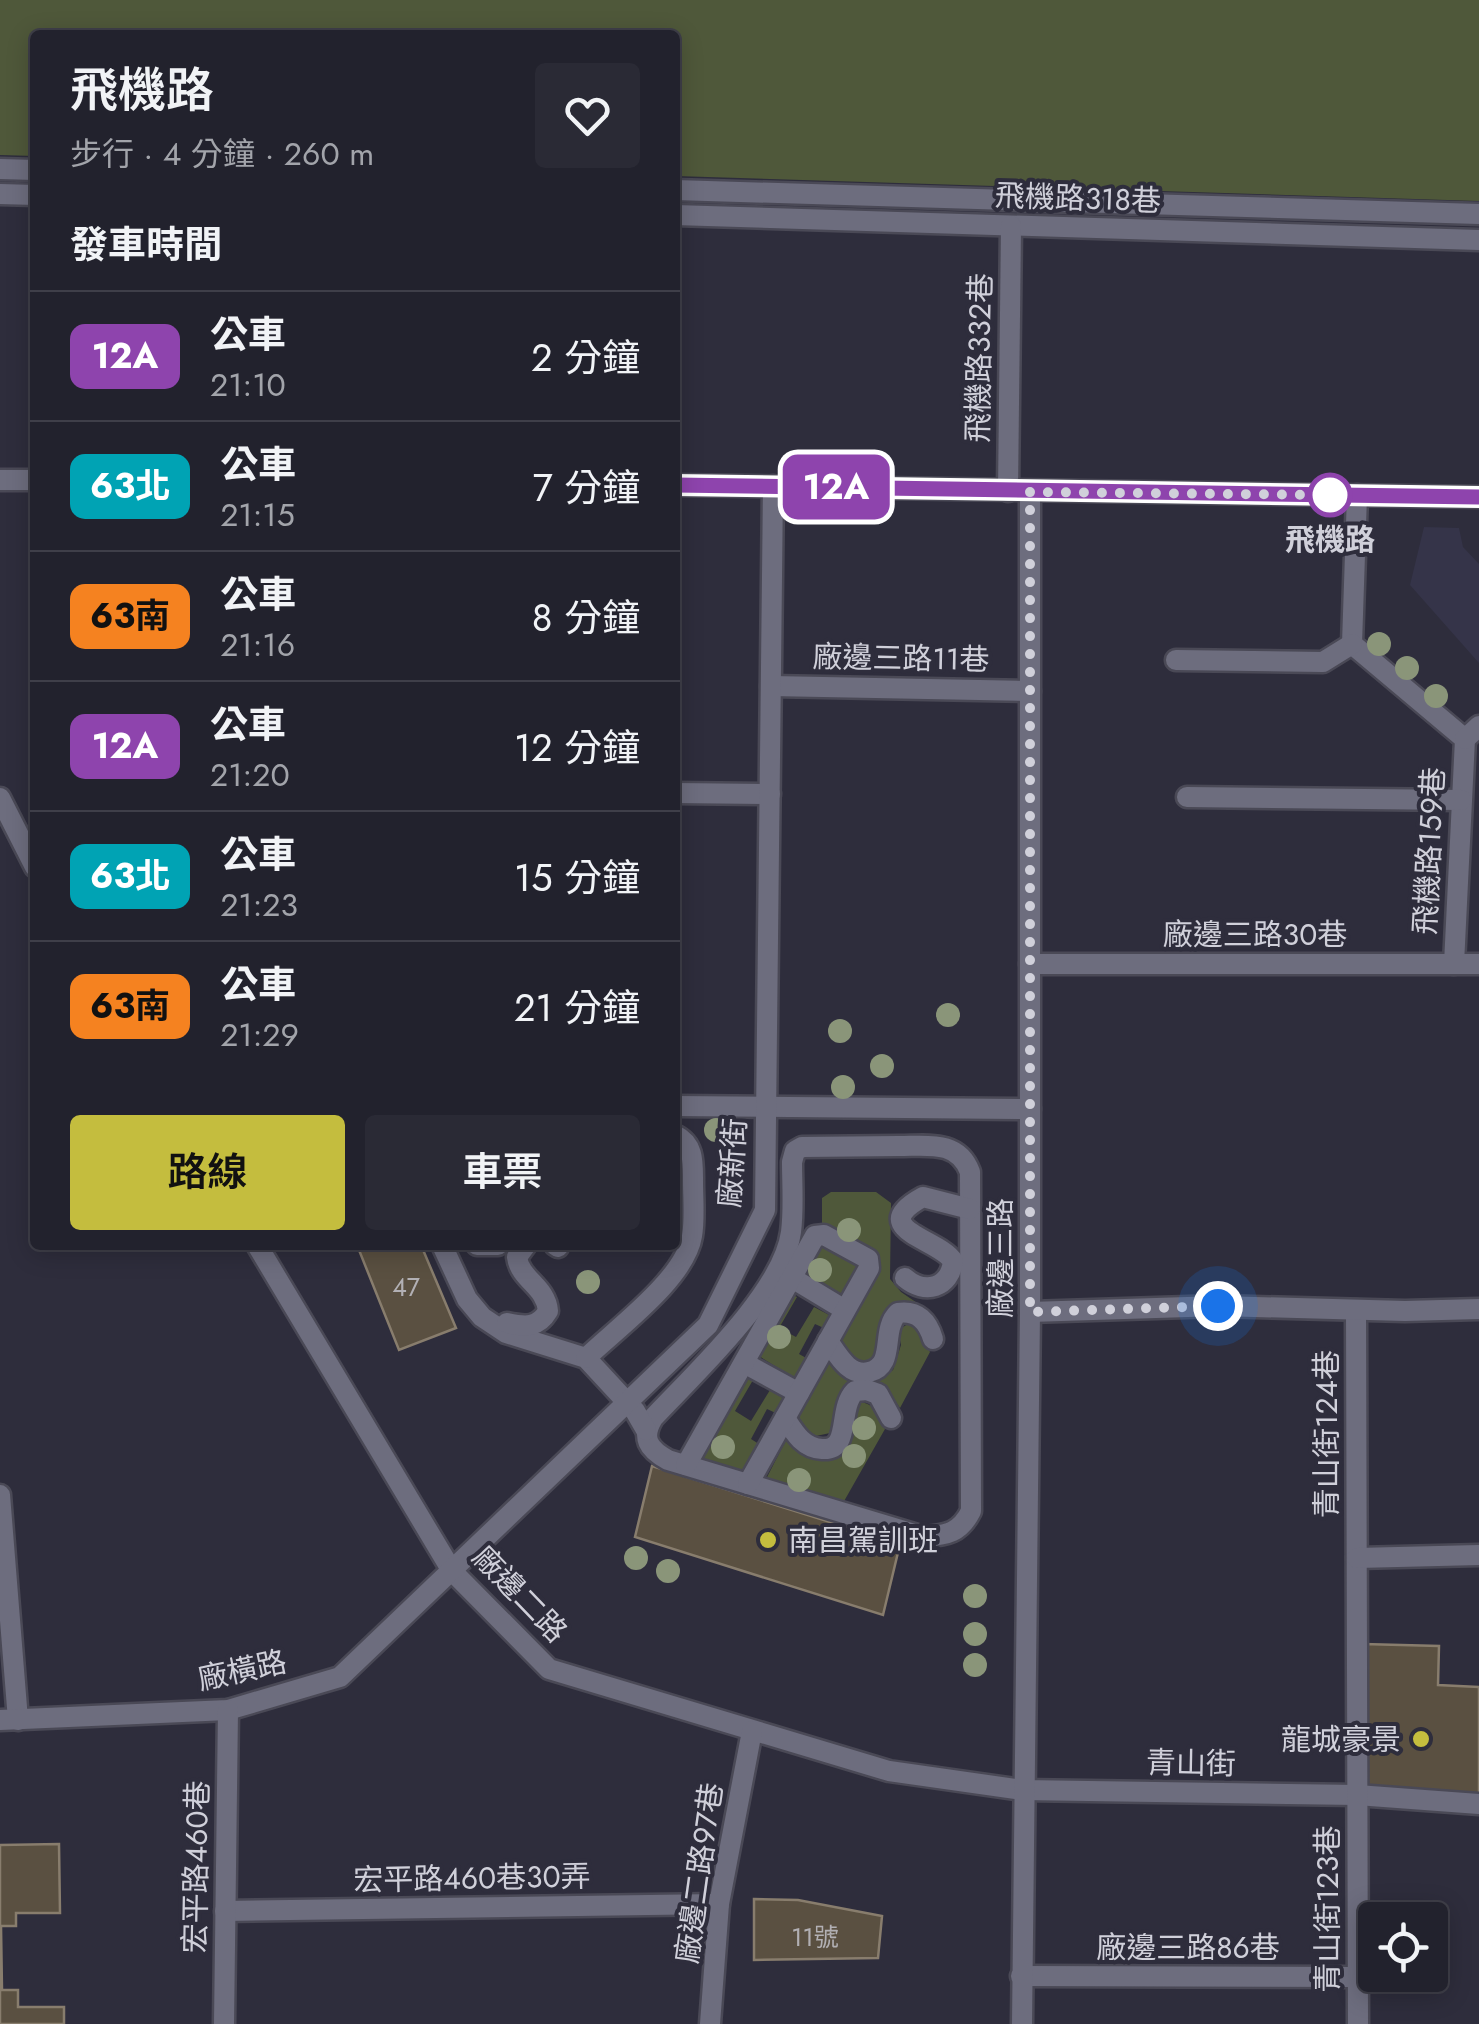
<!DOCTYPE html>
<html lang="zh-TW">
<meta charset="utf-8">
<style>
:root{--surface:#22222d;--page:#2a2a35;--text:#f1f3f6;--muted:#a2a4aa;--line:#3f3f49;--accent:#c4bd3e}
body{margin:0;font-family:Jost,"Noto Sans TC",sans-serif;background:var(--page);color:var(--text);height:100vh;display:flex;flex-direction:column;font-size:38px;white-space:nowrap}
*{box-sizing:border-box;margin:0}
p{font-size:32px;color:var(--muted)}
.icon{flex:none;width:55px;height:55px;fill:none;stroke:currentColor;stroke-width:2;stroke-linecap:round;stroke-linejoin:round}
.map{position:relative;flex:1;overflow:hidden}
.panel{position:absolute;left:30px;top:30px;width:650px;height:1220px;display:flex;flex-direction:column;background:var(--surface);border-radius:10px;box-shadow:0 5px 25px #0003,0 0 0 2px var(--line)}
.panel>*{flex:none}
.badge{padding:0 20px;border-radius:15px;font-size:35px;line-height:65px}
.buttons{position:absolute;left:1358px;top:1902px;display:grid;gap:20px}
.buttons a{display:grid;place-items:center;width:90px;height:90px;border-radius:10px;background:var(--surface);box-shadow:0 5px 25px #0003,0 0 0 2px var(--line);font-size:50px}
.you{position:absolute;width:50px;height:50px;margin:-25px;border:8px solid #fff;border-radius:50%;background:#1a73e8;box-shadow:0 0 0 15px #1a73e833}
.map>.badge{position:absolute;translate:-50% -50%;box-shadow:0 0 0 5px #fff}
h2{padding:0 40px;font-size:38px;line-height:90px}
.round{display:grid;place-items:center;flex:none;width:105px;height:105px;border-radius:10px;background:var(--page)}
.overview{display:flex;align-items:center;justify-content:space-between;height:170px;padding:0 40px}
h1{font-size:48px;font-weight:600;line-height:75px}
.primary-button{display:flex;gap:20px;margin-top:auto;padding:20px 40px}
.primary-button a{flex:1;height:115px;border-radius:10px;background:var(--accent);color:#111;font-size:40px;font-weight:600;line-height:115px;text-align:center}
.primary-button a+a{background:var(--page);color:var(--text)}
ul{padding:0;list-style:none}
li{display:flex;align-items:center;gap:30px;height:130px;padding:0 40px;border-top:2px solid var(--line)}
li div{flex:1}
li b{display:block;font-size:38px}
li em{font-style:normal}
li .badge{min-width:110px;font-weight:700;text-align:center}
.map>svg:first-child{display:block}
</style>
<div class="map">
<svg width="1479" height="2024" viewBox="0 0 1479 2024">
<rect width="100%" height="100%" fill="#2e2d3c"/>
<path fill="#353449" d="M1424,527L1459,528L1463,547L1479,564V663L1410,585Z"/>
<g fill="#4f583a">
<path d="M0,0H1479V201L675,176V35H35V156L0,155Z"/>
<path d="M831,1192H876L891,1203L890,1279L901,1292L923,1307L911,1304L887,1312C875,1331 885,1346 869,1364L853,1362L839,1339L878,1266L822,1228V1198Z"/>
<path d="M819,1242L861,1261L840,1300L802,1272Z"/>
<path d="M793,1295L797,1297L779,1328L796,1337L814,1307L833,1317L826,1329L815,1324L799,1354L808,1359L797,1380L759,1356Z"/>
<path d="M908,1324L919,1330L930,1352L900,1408L886,1388L872,1383L893,1370L901,1345L898,1330Z"/>
<path d="M829,1360L853,1383C833,1397 837,1413 830,1433L816,1436L806,1430L798,1415Z"/>
<path d="M742,1375L753,1380L735,1411L751,1421L770,1390L788,1401L780,1415L767,1409L751,1439L762,1446L744,1477L692,1464Z"/>
<path d="M858,1402C875,1402 879,1416 885,1429L843,1503L765,1481L788,1436C803,1460 839,1470 851,1437C855,1427 854,1415 855,1404Z"/>
</g>
<g fill="#5a5041" stroke="#887d6d" stroke-width="2.5">
<path d="M357,1245H421L456,1328L399,1350Z"/>
<path d="M652,1466L900,1544L883,1615L635,1537Z"/>
<path d="M1363,1644L1439,1646L1438,1685L1479,1687V1799L1364,1790Z"/>
<path d="M59,1844L60,1913H16V1926H1L2,1990H18V2007H64V2024H0V1845Z"/>
<path d="M754,1899L798,1900L882,1916L878,1958L754,1960Z"/>
</g>
<g fill="none" stroke-linecap="round" stroke-linejoin="round">
<g stroke="#4a4956" stroke-width="25">
<g id="service">
<path d="M0,169L35,170"/>
<path d="M675,190L1479,214"/>
<path d="M1357,495L1352,644L1465,739L1454,964"/>
<path d="M1176,660L1323,662L1352,644"/>
<path d="M771,686L1030,691"/>
<path d="M1187,797L1461,800"/>
<path d="M675,1106L1030,1109"/>
<path d="M899,1146C928,1146 958,1140 970,1172L971,1511C960,1533 947,1535 924,1537L668,1460C648,1449 641,1438 653,1418C694,1374 783,1292 791,1232C794,1209 792,1184 792,1162L795,1151L802,1147Z"/>
<path d="M442,1245L467,1299L482,1317L506,1333L586,1358L635,1411L646,1430"/>
<path d="M477,1245H498"/>
<path d="M555,1245L558,1247"/>
<path d="M792,1278L845,1310"/>
<path d="M905,1278C925,1295 950,1288 953,1261C940,1239 864,1229 923,1197L970,1209"/>
<path d="M507,1323C526,1327 538,1328 548,1311C546,1286 520,1280 517,1257L526,1245"/>
<path d="M828,1341C838,1355 849,1377 869,1372C897,1365 880,1330 898,1313C918,1310 928,1322 933,1339"/>
<path d="M586,1358C617,1328 685,1279 692,1236C695,1219 693,1199 693,1181C693,1162 694,1144 675,1135"/>
<path d="M744,1363L799,1393"/>
<path d="M785,1418C794,1432 803,1448 822,1449C852,1451 837,1409 855,1391L867,1390L878,1394L891,1418"/>
<path d="M686,1465L815,1236L824,1235L868,1259L869,1268L748,1484"/>
</g>
</g>
<g stroke="#4a4956" stroke-width="25">
<g id="minor">
<path d="M0,194L35,195"/>
<path d="M675,215L1479,240"/>
<path d="M1008,491L1011,226"/>
<path d="M1465,739L1479,726"/>
<path d="M675,793L770,794"/>
<path d="M0,798L35,867"/>
<path d="M1030,964H1479"/>
<path d="M257,1245L452,1571L549,1669L889,1771L1022,1790L1357,1795L1479,1804"/>
<path d="M1356,1310L1358,2024"/>
<path d="M1030,1312L1219,1306L1405,1311L1479,1309"/>
<path d="M0,1495L18,1720"/>
<path d="M1357,1558L1479,1555"/>
<path d="M0,1720L228,1710L340,1677L708,1325L765,1210L773,486"/>
<path d="M225,1911L719,1904"/>
<path d="M1021,1976L1356,1977"/>
<path d="M224,2024L228,1710"/>
<path d="M710,2024L719,1904L752,1731"/>
<path d="M1022,2024L1030,1312V491"/>
</g>
</g>
<g stroke="#4a4956" stroke-width="25">
<g id="tertiary">
<path d="M0,480H35"/>
<path d="M675,485L1479,497"/>
</g>
</g>
<use href="#service" stroke="#6d6d7e" stroke-width="20"/>
<use href="#minor" stroke="#6d6d7e" stroke-width="20"/>
<use href="#tertiary" stroke="#6d6d7e" stroke-width="20"/>
</g>
<g fill="#8a9579">
<circle cx="1379" cy="644" r="12"/>
<circle cx="1407" cy="668" r="12"/>
<circle cx="1436" cy="696" r="12"/>
<circle cx="948" cy="1015" r="12"/>
<circle cx="840" cy="1031" r="12"/>
<circle cx="882" cy="1066" r="12"/>
<circle cx="843" cy="1087" r="12"/>
<circle cx="716" cy="1130" r="12"/>
<circle cx="849" cy="1230" r="12"/>
<circle cx="820" cy="1270" r="12"/>
<circle cx="588" cy="1282" r="12"/>
<circle cx="779" cy="1337" r="12"/>
<circle cx="864" cy="1428" r="12"/>
<circle cx="723" cy="1447" r="12"/>
<circle cx="854" cy="1456" r="12"/>
<circle cx="799" cy="1480" r="12"/>
<circle cx="636" cy="1558" r="12"/>
<circle cx="668" cy="1571" r="12"/>
<circle cx="975" cy="1596" r="12"/>
<circle cx="975" cy="1634" r="12"/>
<circle cx="975" cy="1665" r="12"/>
</g>
<g fill="none" stroke-linecap="round" stroke-linejoin="round">
<g stroke="#fff" stroke-width="22">
<path id="line" d="M675,485L1479,497"/>
</g>
<use href="#line" stroke="#8e44ad" stroke-width="15"/>
<path stroke="#d0d0da" stroke-width="10" stroke-dasharray="0 18" d="M1218,1306L1030,1312V492L1330,495"/>
</g>
<circle fill="#fff" stroke="#8e44ad" stroke-width="5" cx="1330" cy="495" r="20"/>
<g fill="#c4bd3e" stroke="#2e2d3c" stroke-width="4">
<circle cx="768" cy="1540" r="10"/>
<circle cx="1421" cy="1739" r="10"/>
</g>
<g text-anchor="middle" dominant-baseline="central" stroke-width="8" stroke-linejoin="round" paint-order="stroke">
<g font-size="25" fill="#b2b0b4">
<text x="406" y="1287">47</text>
<text x="815" y="1937">11號</text>
</g>
<g font-size="30" fill="#d0d0da" stroke="#2e2d3c">
<text transform="translate(1078 198) rotate(2)">飛機路318巷</text>
<text transform="translate(979 358) rotate(-89)">飛機路332巷</text>
<text transform="translate(901 658) rotate(1)">廠邊三路11巷</text>
<text transform="translate(1429 851) rotate(-87)">飛機路159巷</text>
<text x="1255" y="934">廠邊三路30巷</text>
<text transform="translate(732 1163) rotate(-86)">廠新街</text>
<text transform="translate(1000 1258) rotate(-90)">廠邊三路</text>
<text transform="translate(1326 1434) rotate(-90)">青山街124巷</text>
<text transform="translate(520 1594) rotate(46)">廠邊二路</text>
<text transform="translate(242 1670) rotate(-12)">廠橫路</text>
<text transform="translate(1191 1763) rotate(1)">青山街</text>
<text transform="translate(196 1867) rotate(-89)">宏平路460巷</text>
<text transform="translate(699 1873) rotate(-82)">廠邊二路97巷</text>
<text transform="translate(472 1878) rotate(-1)">宏平路460巷30弄</text>
<text transform="translate(1327 1909) rotate(-90)">青山街123巷</text>
<text x="1188" y="1947">廠邊三路86巷</text>
</g>
<g font-size="30" font-weight="bold" fill="#d0d0da" stroke="#2e2d3c">
<text x="1330" y="539">飛機路</text>
</g>
<g font-size="30" fill="#d0d0da" stroke="#2e2d3c" text-anchor="start">
<text x="788" y="1540">南昌駕訓班</text>
<text x="1401" y="1739" text-anchor="end">龍城豪景</text>
</g>
</g>
</svg>
<div class="buttons">
<a><svg class="icon" aria-label="locate" viewBox="0 0 24 24"><circle cx="12" cy="12" r="6"/><path d="M12 2v4M12 18v4M2 12h4M18 12h4"/></svg></a>
</div>
<div class="you" style="left:1218px;top:1306px"></div>
<b class="badge" style="left:836px;top:487px;background:#8e44ad;color:#fff">12A</b>
<section class="panel">
<div class="overview"><div><h1>飛機路</h1><p>步行 · 4 分鐘 · 260 m</p></div><a class="round"><svg class="icon" aria-label="heart" viewBox="0 0 24 24"><path d="M12 20l-8-8c-3-5 5-10 8-4 3-6 11-1 8 4z"/></svg></a></div>
<h2>發車時間</h2>
<ul>
<li><span class="badge" style="background:#8e44ad;color:#fff">12A</span><div><b>公車</b><p>21:10</p></div><em>2 分鐘</em></li>
<li><span class="badge" style="background:#00a3b4;color:#fff">63北</span><div><b>公車</b><p>21:15</p></div><em>7 分鐘</em></li>
<li><span class="badge" style="background:#f58220;color:#111">63南</span><div><b>公車</b><p>21:16</p></div><em>8 分鐘</em></li>
<li><span class="badge" style="background:#8e44ad;color:#fff">12A</span><div><b>公車</b><p>21:20</p></div><em>12 分鐘</em></li>
<li><span class="badge" style="background:#00a3b4;color:#fff">63北</span><div><b>公車</b><p>21:23</p></div><em>15 分鐘</em></li>
<li><span class="badge" style="background:#f58220;color:#111">63南</span><div><b>公車</b><p>21:29</p></div><em>21 分鐘</em></li>
</ul>
<div class="primary-button"><a>路線</a><a>車票</a></div>
</section>
</div>
